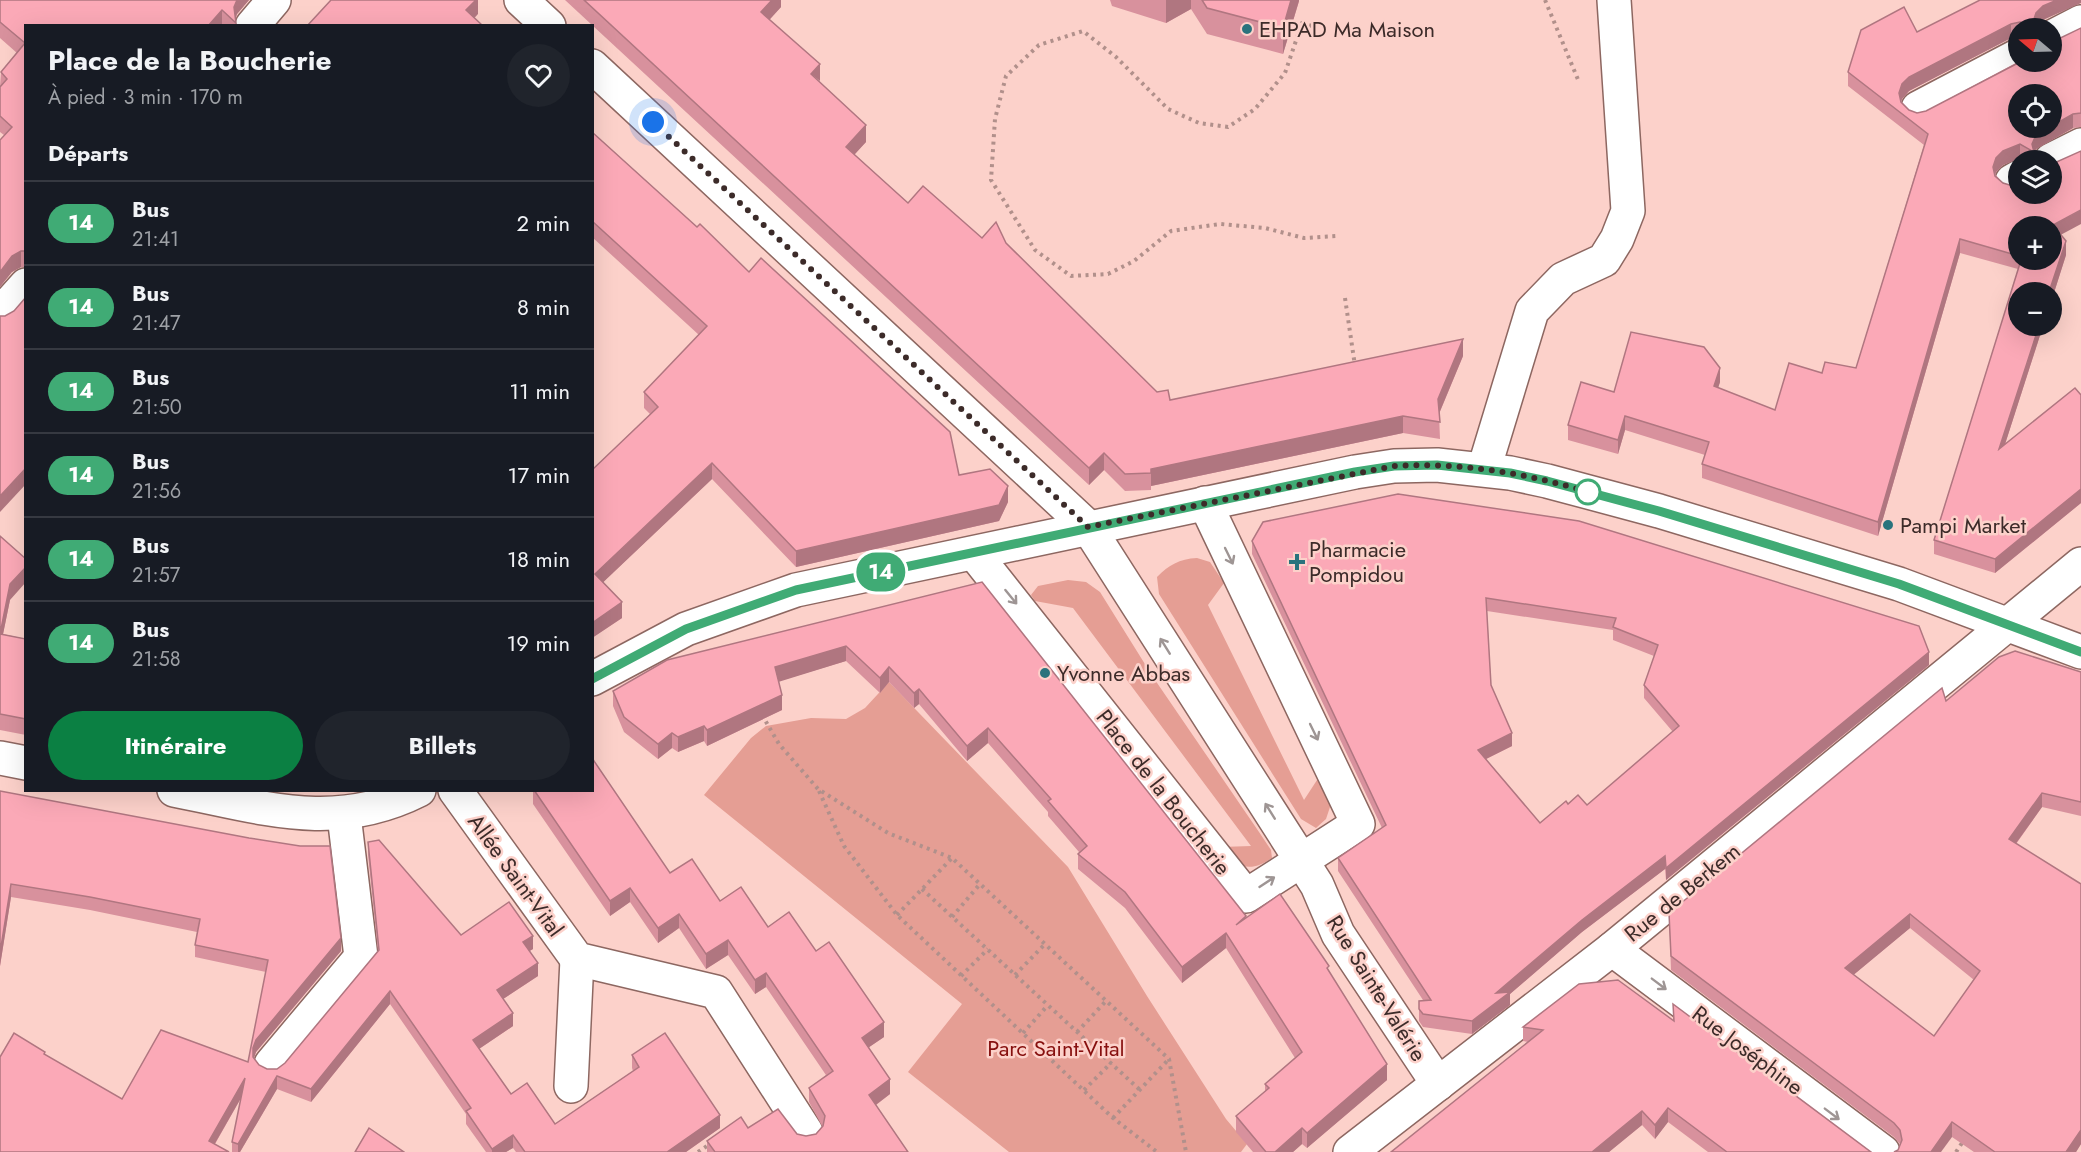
<!DOCTYPE html>
<html lang="fr">
<meta charset="utf-8">
<style>
:root{--surface:#171b24;--page:#20242c;--text:#f1f3f6;--muted:#9ea1a6;--line:#363941;--accent:#0b8043}
body{margin:0;font-family:Jost,sans-serif;background:var(--page);color:var(--text);height:100vh;display:flex;flex-direction:column;font-size:22px;white-space:nowrap}
*{box-sizing:border-box;margin:0}
p{font-size:20px;color:var(--muted)}
.icon{flex:none;width:33px;height:33px;fill:none;stroke:currentColor;stroke-width:2;stroke-linecap:round;stroke-linejoin:round}
.map{position:relative;flex:1;overflow:hidden}
.sheet{position:absolute;left:24px;top:24px;width:570px;height:768px;display:flex;flex-direction:column;background:var(--surface);border-radius:0px;box-shadow:0 6px 24px #0002}
.sheet>*{flex:none}
.badge{padding:0 12px;border-radius:20px;font-size:21px;line-height:39px}
.needle{width:39px;rotate:289deg}
.tools{position:absolute;left:2008px;top:18px;display:grid;gap:12px}
.tools a{display:grid;place-items:center;width:54px;height:54px;border-radius:50%;background:var(--surface);box-shadow:0 6px 24px #0002;font-size:30px}
.you{position:absolute;width:30px;height:30px;margin:-15px;border:4px solid #fff;border-radius:50%;background:#1a73e8;box-shadow:0 0 0 9px #1a73e833}
.map>.badge{position:absolute;translate:-50% -50%;box-shadow:0 0 0 3px #fff}
h2{padding:0 24px;font-size:22px;line-height:54px}
.round{display:grid;place-items:center;flex:none;width:63px;height:63px;border-radius:32px;background:var(--page)}
.head{display:flex;align-items:center;justify-content:space-between;height:102px;padding:0 24px}
h1{font-size:28px;font-weight:700;line-height:45px}
.primary-button{display:flex;gap:12px;margin-top:auto;padding:12px 24px}
.primary-button a{flex:1;height:69px;border-radius:36px;background:var(--accent);color:#fff;font-size:24px;font-weight:700;line-height:69px;text-align:center}
.primary-button a+a{background:var(--page);color:var(--text)}
ul{padding:0;list-style:none}
li{display:flex;align-items:center;gap:18px;height:84px;padding:0 24px;border-top:2px solid var(--line)}
li div{flex:1}
li b{display:block;font-size:22px}
li em{font-style:normal}
li .badge{min-width:66px;font-weight:700;text-align:center}
.map>svg:first-child{display:block}
</style>
<div class="map">
<svg width="2081" height="1152" viewBox="0 0 2081 1152">
<rect width="100%" height="100%" fill="#fcd1ca"/>
<g fill="#e59e94">
<path d="M1197,558L1210,562L1224,583L1208,605L1304,800L1319,777L1331,804L1326,819L1316,828L1301,819L1159,594L1157,577C1169,565 1179,559 1197,558Z"/>
<path d="M1068,580L1086,582L1100,592L1153,677L1259,832L1271,850L1272,858C1248,874 1238,867 1221,847L1251,846L1073,608L1035,601L1031,595L1038,586Z"/>
<path d="M889,682L1068,867L1147,996L1226,1119L1247,1144L1241,1152H1009L908,1072L962,1004L704,795L751,738L766,726L811,718L846,719L865,708Z"/>
</g>
<g fill="none" stroke-linecap="round" stroke-linejoin="round">
<g stroke="#8d6761" stroke-width="36">
<g id="minor">
<path d="M521,0L549,26"/>
<path d="M252,26L274,0"/>
<path d="M2052,37L2081,22"/>
<path d="M592,66L1088,527L1317,885L1338,934L1438,1084"/>
<path d="M1918,108L2019,55"/>
<path d="M2051,160L2081,145"/>
<path d="M2012,181L2019,177"/>
<path d="M0,314L26,285"/>
<path d="M1484,469L1532,311L1563,279L1604,260L1617,239L1628,211L1614,0"/>
<path d="M974,553L1246,896L1358,824L1205,503"/>
<path d="M592,679L686,629L796,590L1355,472L1394,466L1437,465L1510,473L1547,481L1659,511L1899,584L2081,652"/>
<path d="M0,758L26,763"/>
<path d="M174,790C262,807 334,833 419,790"/>
<path d="M455,790L577,959L716,992L806,1132"/>
<path d="M1612,949L1883,1152"/>
<path d="M271,1064L361,957L344,815"/>
<path d="M571,1086L577,959"/>
<path d="M1350,1152L1612,949L2081,564"/>
</g>
</g>
<g stroke="#b1908b" stroke-width="4" stroke-dasharray="3 4.5" stroke-linecap="butt">
<path d="M1545,0L1579,82"/>
<path d="M1312,26L1302,23L1285,73L1255,109L1228,127L1199,123L1168,109L1116,57L1083,31L1039,45L1006,76L995,119L991,180L1035,250L1071,276L1108,274L1134,261L1171,231L1220,224L1265,228L1304,238L1337,236"/>
<path d="M1345,298L1355,366"/>
<path d="M762,715L779,744L818,789L888,833L952,858L1169,1059L1186,1152"/>
<path d="M819,791L844,846L897,915L1113,1118L1157,1152"/>
<path d="M922,889L1140,1090"/>
<path d="M897,915L952,858"/>
<path d="M952,917L980,884"/>
<path d="M1015,975L1045,944"/>
<path d="M961,976L988,949"/>
<path d="M1077,1032L1106,1001"/>
<path d="M1023,1033L1048,1005"/>
<path d="M1084,1090L1111,1063"/>
<path d="M1113,1118L1169,1059"/>
<path d="M698,1152L710,1144"/>
<path d="M1956,1152L1964,1140"/>
</g>
<use href="#minor" stroke="#fff" stroke-width="33"/>
</g>
<g fill="#d8919d" fill-rule="evenodd">
<path d="M0,0H249L237,14L236,19V26H26V267H21L12,272L4,135L0,132V87L1,72L17,53L0,38Z"/>
<path d="M565,0H781V7L769,20L819,82L866,142L854,154L908,203L982,238L1006,243L1157,392L1170,400L1463,356L1439,414L1440,439L1403,433L1151,486V490L1125,491L1104,470L1089,485Z"/>
<path d="M1110,0H1299V1L1283,54L1207,34L1191,9L1166,23L1112,6Z"/>
<path d="M2043,20L2036,28H2019V37L2011,38L1909,91L1902,99L1901,101L1909,110L1917,113L1926,111L2081,28V127L2073,128L2036,149L2034,155V160H2024L2020,158L2003,165L1996,172L1995,174L2003,183L2061,234L2066,255L2052,299V292L2019,326H2043L2005,444L2081,395V503L1995,573L1934,554V540L2018,269L1960,253L1878,536L1702,478V464L1705,455L1625,430L1618,454L1568,440V425L1614,392L1720,382L1718,388L1775,410L1822,373L1856,368L1924,145L1848,86V72L1917,32ZM2019,226L2052,260H2019Z"/>
<path d="M592,132L959,475L1008,502L999,521L796,567L712,479L603,582L622,618L592,638V470L650,414L644,408V392L699,335L592,237Z"/>
<path d="M0,536L10,600L3,634L26,639V735L0,730Z"/>
<path d="M1252,541L1929,665L1666,880L1665,869L1582,932L1510,994V1005L1472,1034L1423,1027L1419,1021V1009L1423,1000L1338,871V858L1382,828L1252,554ZM1487,611L1613,630V640L1654,656L1644,685V698L1673,732L1587,805L1568,804L1540,823L1486,759L1512,746L1491,685Z"/>
<path d="M982,582L1246,918L1329,971L1387,1080L1307,1148L1302,1144L1293,1152H1253L1236,1132V1116L1265,1091V1084L1295,1058L1226,948L1182,983L1125,908L1078,869V854L1079,852L1048,816V812L988,743L967,761L919,704L914,708L889,682L880,693L846,661L779,681L782,710L707,746L704,741L678,752L672,748L658,759L624,732L613,706V691Z"/>
<path d="M2081,672V816L2042,807L2016,844L2081,1144L2076,1152H1974L1952,1137L1898,1150L1900,1144L1894,1137L1671,970L1669,913L1946,701ZM1910,928L1974,980L1934,1036L1853,975Z"/>
<path d="M533,790H592L670,873L720,901L816,951L884,1037L869,1047L890,1094L876,1105L908,1152H707V1141L748,1128L797,1134L806,1136L816,1134L822,1126L809,1102V1088L826,1075L766,987L755,994L728,955L706,969L679,928L658,943L630,902L610,916L533,804Z"/>
<path d="M0,791L341,951L256,1052L254,1058L259,1065L267,1069H277L285,1063L378,951L368,855V842L461,935L533,949L529,951L538,976L503,999L513,1026L479,1049L511,1094L555,1124L633,1071L632,1068V1055L720,1128L686,1152H516L513,1148L506,1152H486L466,1124V1114L390,1004L311,1102L277,1089L240,1152H232V1142L241,1098L215,1144L0,1152L45,1055L122,1099L248,1062L266,972L195,957V945L197,932L90,910L11,897L0,966Z"/>
<path d="M1673,1004L1871,1152H1708L1668,1122L1655,1139L1642,1125L1609,1152H1391L1528,1042L1523,1041V1027L1673,1021Z"/>
</g>
<g fill="#b07680">
<path d="M237,0H249L237,14L234,21V7Z"/>
<path d="M476,0H478V14L467,26L466,10Z"/>
<path d="M772,0H781V7L761,29V12Z"/>
<path d="M1166,0H1191V9L1166,23Z"/>
<path d="M1291,0H1299V1L1283,54V28Z"/>
<path d="M2057,0H2081V3L2043,20L2036,28H2033V22L2036,13L2043,6Z"/>
<path d="M222,10V26H208Z"/>
<path d="M2011,24V38L1909,91L1902,99L1899,107V93L1902,84L1909,77Z"/>
<path d="M820,64V81L811,74Z"/>
<path d="M2073,114V128L2036,149L2034,155L2032,144L2036,135L2049,128H2052V126Z"/>
<path d="M866,125V142L846,164V147Z"/>
<path d="M2020,144V158L2003,165L1996,172L1993,182V167L1996,158L2003,151Z"/>
<path d="M2081,210V224L2053,239V225Z"/>
<path d="M1960,239V253L1878,536V522Z"/>
<path d="M2066,241V255L2052,299V292H2049Z"/>
<path d="M21,251V267L12,272L0,287V272L12,256Z"/>
<path d="M2039,326H2043L1999,463V449Z"/>
<path d="M1463,339V356L1438,416V399Z"/>
<path d="M1720,368V382L1714,400V386Z"/>
<path d="M1403,416V433L1151,486V469Z"/>
<path d="M1625,416V430L1618,454V440Z"/>
<path d="M1104,453V470L1089,485V468Z"/>
<path d="M712,463V479L595,590V574Z"/>
<path d="M26,468V484L0,512V496Z"/>
<path d="M1008,486V502L999,521L796,567V551Z"/>
<path d="M2081,489V503L1995,573V559Z"/>
<path d="M26,567V582L10,600L0,649V634L10,584Z"/>
<path d="M622,602V618L592,638V623Z"/>
<path d="M846,646V661L775,683V667Z"/>
<path d="M1929,652V665L1666,880V868Z"/>
<path d="M889,667V682L880,693V678Z"/>
<path d="M919,689V704L914,708V693Z"/>
<path d="M782,695V710L707,746V730Z"/>
<path d="M704,726V741L678,752V737Z"/>
<path d="M988,728V743L967,761V746Z"/>
<path d="M672,733V748L658,759V744Z"/>
<path d="M1512,733V746L1478,763V750Z"/>
<path d="M2042,793V807L2009,853V839Z"/>
<path d="M1665,856V869L1582,932L1510,994V1005L1472,1034V1021L1496,993L1582,920Z"/>
<path d="M11,884V897L0,966V953Z"/>
<path d="M630,888V902L610,916V901Z"/>
<path d="M679,914V928L658,943V928Z"/>
<path d="M1910,914V928L1845,982V968Z"/>
<path d="M1226,933V948L1182,983V967Z"/>
<path d="M533,936V949L523,955V942Z"/>
<path d="M341,938V951L256,1052L253,1061V1048L256,1040Z"/>
<path d="M728,940V955L706,969V954Z"/>
<path d="M538,963V976L497,1003V990Z"/>
<path d="M766,973V987L755,994V980Z"/>
<path d="M390,991V1004L311,1102V1089Z"/>
<path d="M513,1013V1026L473,1053V1040Z"/>
<path d="M884,1022V1037L862,1052V1038Z"/>
<path d="M1387,1064V1080L1307,1148V1133Z"/>
<path d="M277,1076V1089L240,1152H238V1144Z"/>
<path d="M245,1078V1091L210,1152L209,1141Z"/>
<path d="M890,1079V1094L869,1110V1095Z"/>
<path d="M1668,1108V1122L1655,1139V1125Z"/>
<path d="M1642,1111V1125L1609,1152H1592Z"/>
<path d="M720,1115V1128L686,1152H667Z"/>
<path d="M1952,1122V1137L1941,1152H1931Z"/>
<path d="M1302,1128V1144L1293,1152H1275Z"/>
<path d="M2081,1130V1144L2076,1152H2066Z"/>
<path d="M513,1135V1148L506,1152H492V1149Z"/>
</g>
<g fill="#fba9b7" stroke="#b07680" stroke-width="1.5" fill-rule="evenodd">
<path d="M0,0H237L234,7L236,23L222,10L208,26H26V251H21L12,256L0,272V140L12,127L0,116V87L7,79L1,72L25,43L0,22Z"/>
<path d="M331,0H476L466,10L483,26H307Z"/>
<path d="M584,0H772L761,12L820,64L811,74L866,125L846,147L908,203L923,186L982,238L996,222L1006,243L1157,392L1168,390L1170,400L1463,339L1438,399L1440,422L1403,416L1151,469V473L1125,474L1104,453L1089,468Z"/>
<path d="M1202,0H1291L1283,28L1207,8Z"/>
<path d="M1980,0H2057L2043,6L2036,13L2033,22L2035,28H2032L2028,25L2020,22L2011,24L1909,77L1902,84L1899,93L1901,102L1909,110L1917,113L1926,111L2020,62H2052V42L2081,28V113L2073,114L2052,126V94H2019V128H2049L2036,135L2032,144L2034,152L2020,144L2003,151L1996,158L1993,167L1995,176L2003,183L2013,186L2019,184V194H2052V164L2081,151V210L2053,225L2066,241L2049,292H2019V326H2039L1999,449L2075,388L2081,395V489L1995,559L1934,540L2021,260H2052V226H2019V256L1960,239L1878,522L1702,464L1709,442L1625,416L1618,440L1568,425L1581,382L1614,392L1631,332L1704,347L1720,368L1714,386L1775,410L1789,363L1822,373L1825,362L1856,368L1928,134L1848,72L1861,30L1904,7L1917,32Z"/>
<path d="M592,132L697,227L700,224L749,272L761,258L950,432L959,475L990,469L1008,486L999,505L796,551L712,463L595,574L622,602L592,623V470L658,407L644,392L707,326L592,221Z"/>
<path d="M26,297V468L0,496V316H5L14,311Z"/>
<path d="M1398,494L1579,521L1919,626L1929,652L1666,868L1665,856L1582,920L1496,993L1510,992L1472,1021L1423,1014L1419,1009V1001L1431,1000L1338,858L1386,825L1252,541L1263,522ZM1486,598L1616,618L1613,627L1658,645L1644,685L1679,726L1587,805L1578,795L1568,804L1566,801L1540,823L1478,750L1512,733L1491,685Z"/>
<path d="M0,536L26,559V567L10,584L0,634Z"/>
<path d="M982,582L1246,916L1236,925L1280,894L1329,966L1327,968L1387,1064L1307,1133L1302,1128L1275,1152H1266L1236,1116L1269,1088L1265,1084L1302,1052L1226,933L1182,967L1125,892L1078,854L1087,846L1048,801L1051,799L988,728L967,746L919,689L914,693L889,667L880,678L846,646L775,667L782,695L707,730L704,726L678,737L672,733L658,744L624,717L613,691L667,660Z"/>
<path d="M0,634L26,639V719L0,714Z"/>
<path d="M2015,651L2081,672V802L2042,793L2009,839L2081,884V1130L2066,1152H1995L1952,1122L1931,1152H1894L1898,1150L1902,1140L1900,1130L1894,1123L1671,956L1669,913L1942,688L1946,701L1999,657ZM1910,914L1980,971L1934,1036L1845,968Z"/>
<path d="M592,758L670,873L692,859L720,901L741,887L768,927L789,912L816,951L829,942L884,1022L862,1038L890,1079L869,1095L908,1152H715L707,1141L741,1117L748,1128L778,1109L797,1134L806,1136L816,1134L823,1126L825,1116L809,1088L833,1071L766,973L755,980L728,940L706,954L679,914L658,928L630,888L610,901L534,790H592Z"/>
<path d="M0,791L249,838L300,846H330L341,938L256,1040L253,1048V1057L259,1065L267,1069H277L285,1063L379,950L368,842L379,840L461,935L509,902L533,936L523,942L538,963L497,990L513,1013L473,1040L511,1094L527,1083L555,1124L639,1067L632,1055L665,1033L720,1115L667,1152H525L513,1135L492,1149L466,1111L471,1108L390,991L311,1089L277,1076L238,1144L232,1142L245,1078L209,1141L229,1152H0V1057L14,1033L45,1052L44,1054L122,1099L161,1030L248,1062L268,960L195,945L200,919L90,897L11,884L0,953Z"/>
<path d="M1618,980L1674,1021L1673,1004L1871,1152H1727L1668,1108L1655,1125L1642,1111L1592,1152H1391L1543,1030L1523,1027L1579,984Z"/>
<path d="M369,1128L404,1152H355Z"/>
</g>
<defs><path id="oneway-shaft" d="M-6 0H5M1.5-3L5.5 0L1.5 3" fill="none" stroke-width="1.6" stroke-linecap="round" stroke-linejoin="round" transform="scale(1.5)"/></defs>
<g stroke="#9e9594">
<use href="#oneway-shaft" transform="translate(1229 556) rotate(64)"/>
<use href="#oneway-shaft" transform="translate(1011 597) rotate(51)"/>
<use href="#oneway-shaft" transform="translate(1165 646) rotate(-122)"/>
<use href="#oneway-shaft" transform="translate(1314 732) rotate(64)"/>
<use href="#oneway-shaft" transform="translate(1270 811) rotate(-122)"/>
<use href="#oneway-shaft" transform="translate(1267 882) rotate(-33)"/>
<use href="#oneway-shaft" transform="translate(1659 984) rotate(37)"/>
<use href="#oneway-shaft" transform="translate(1832 1114) rotate(37)"/>
</g>
<g fill="none" stroke-linecap="round" stroke-linejoin="round">
<g stroke="#fff" stroke-width="14">
<path id="line" d="M592,679L686,629L796,590L1355,472L1394,466L1437,465L1510,473L1547,481L1659,511L1899,584L2081,652"/>
</g>
<use href="#line" stroke="#40ab75" stroke-width="9"/>
<path stroke="#3c2b29" stroke-width="6" stroke-dasharray="0 10.8" d="M653,122L1088,527L1394,466C1459,462 1526,473 1588,492"/>
</g>
<g fill="#2a737d" stroke="#fcd1ca" stroke-width="2">
<circle cx="1247" cy="29" r="6"/>
<circle cx="1888" cy="525" r="6"/>
<path d="M1294 553h6v6h6v6h-6v6h-6v-6h-6v-6h6z"/>
<circle cx="1045" cy="673" r="6"/>
</g>
<circle fill="#fff" stroke="#40ab75" stroke-width="3" cx="1588" cy="492" r="12"/>
<g text-anchor="middle" dominant-baseline="central" stroke-width="5" stroke-linejoin="round" paint-order="stroke">
<g font-size="22" fill="#3c2b29" stroke="#fcd1ca" text-anchor="start">
<text x="1259" y="29">EHPAD Ma Maison</text>
<text x="1900" y="525">Pampi Market</text>
<text x="1309" y="549">Pharmacie<tspan x="1309" dy="25">Pompidou</tspan></text>
<text x="1057" y="673">Yvonne Abbas</text>
</g>
<g font-size="22" fill="#3c2b29" stroke="#fcd1ca">
<text transform="translate(1164 792) rotate(52)">Place de la Boucherie</text>
<text transform="translate(516 875) rotate(54)">Allée Saint-Vital</text>
<text transform="translate(1682 892) rotate(-39)">Rue de Berkem</text>
<text transform="translate(1377 988) rotate(58)">Rue Sainte-Valérie</text>
<text transform="translate(1748 1050) rotate(37)">Rue Joséphine</text>
</g>
<g font-size="22" fill="#860f0e" stroke="#fcd1ca">
<text x="1056" y="1048">Parc Saint-Vital</text>
</g>
</g>
</svg>
<div class="tools">
<a><svg class="needle" viewBox="-14 -14 28 28"><path d="M0-13l5 13h-10z" fill="#e53935"/><path d="M0 13l5-13h-10z" fill="#9ea1a6"/></svg></a>
<a><svg class="icon" aria-label="locate" viewBox="0 0 24 24"><circle cx="12" cy="12" r="6"/><path d="M12 2v4M12 18v4M2 12h4M18 12h4"/></svg></a>
<a><svg class="icon" aria-label="layers" viewBox="0 0 24 24"><path d="M12 4l9 5-9 5-9-5zM3 14l9 5 9-5"/></svg></a>
<a>+</a>
<a>−</a>
</div>
<div class="you" style="left:653px;top:122px"></div>
<b class="badge" style="left:881px;top:572px;background:#40ab75;color:#fff">14</b>
<section class="sheet">
<div class="head"><div><h1>Place de la Boucherie</h1><p>À pied · 3 min · 170 m</p></div><a class="round"><svg class="icon" aria-label="heart" viewBox="0 0 24 24"><path d="M12 20l-8-8c-3-5 5-10 8-4 3-6 11-1 8 4z"/></svg></a></div>
<h2>Départs</h2>
<ul>
<li><span class="badge" style="background:#40ab75;color:#fff">14</span><div><b>Bus</b><p>21:41</p></div><em>2 min</em></li>
<li><span class="badge" style="background:#40ab75;color:#fff">14</span><div><b>Bus</b><p>21:47</p></div><em>8 min</em></li>
<li><span class="badge" style="background:#40ab75;color:#fff">14</span><div><b>Bus</b><p>21:50</p></div><em>11 min</em></li>
<li><span class="badge" style="background:#40ab75;color:#fff">14</span><div><b>Bus</b><p>21:56</p></div><em>17 min</em></li>
<li><span class="badge" style="background:#40ab75;color:#fff">14</span><div><b>Bus</b><p>21:57</p></div><em>18 min</em></li>
<li><span class="badge" style="background:#40ab75;color:#fff">14</span><div><b>Bus</b><p>21:58</p></div><em>19 min</em></li>
</ul>
<div class="primary-button"><a>Itinéraire</a><a>Billets</a></div>
</section>
</div>
